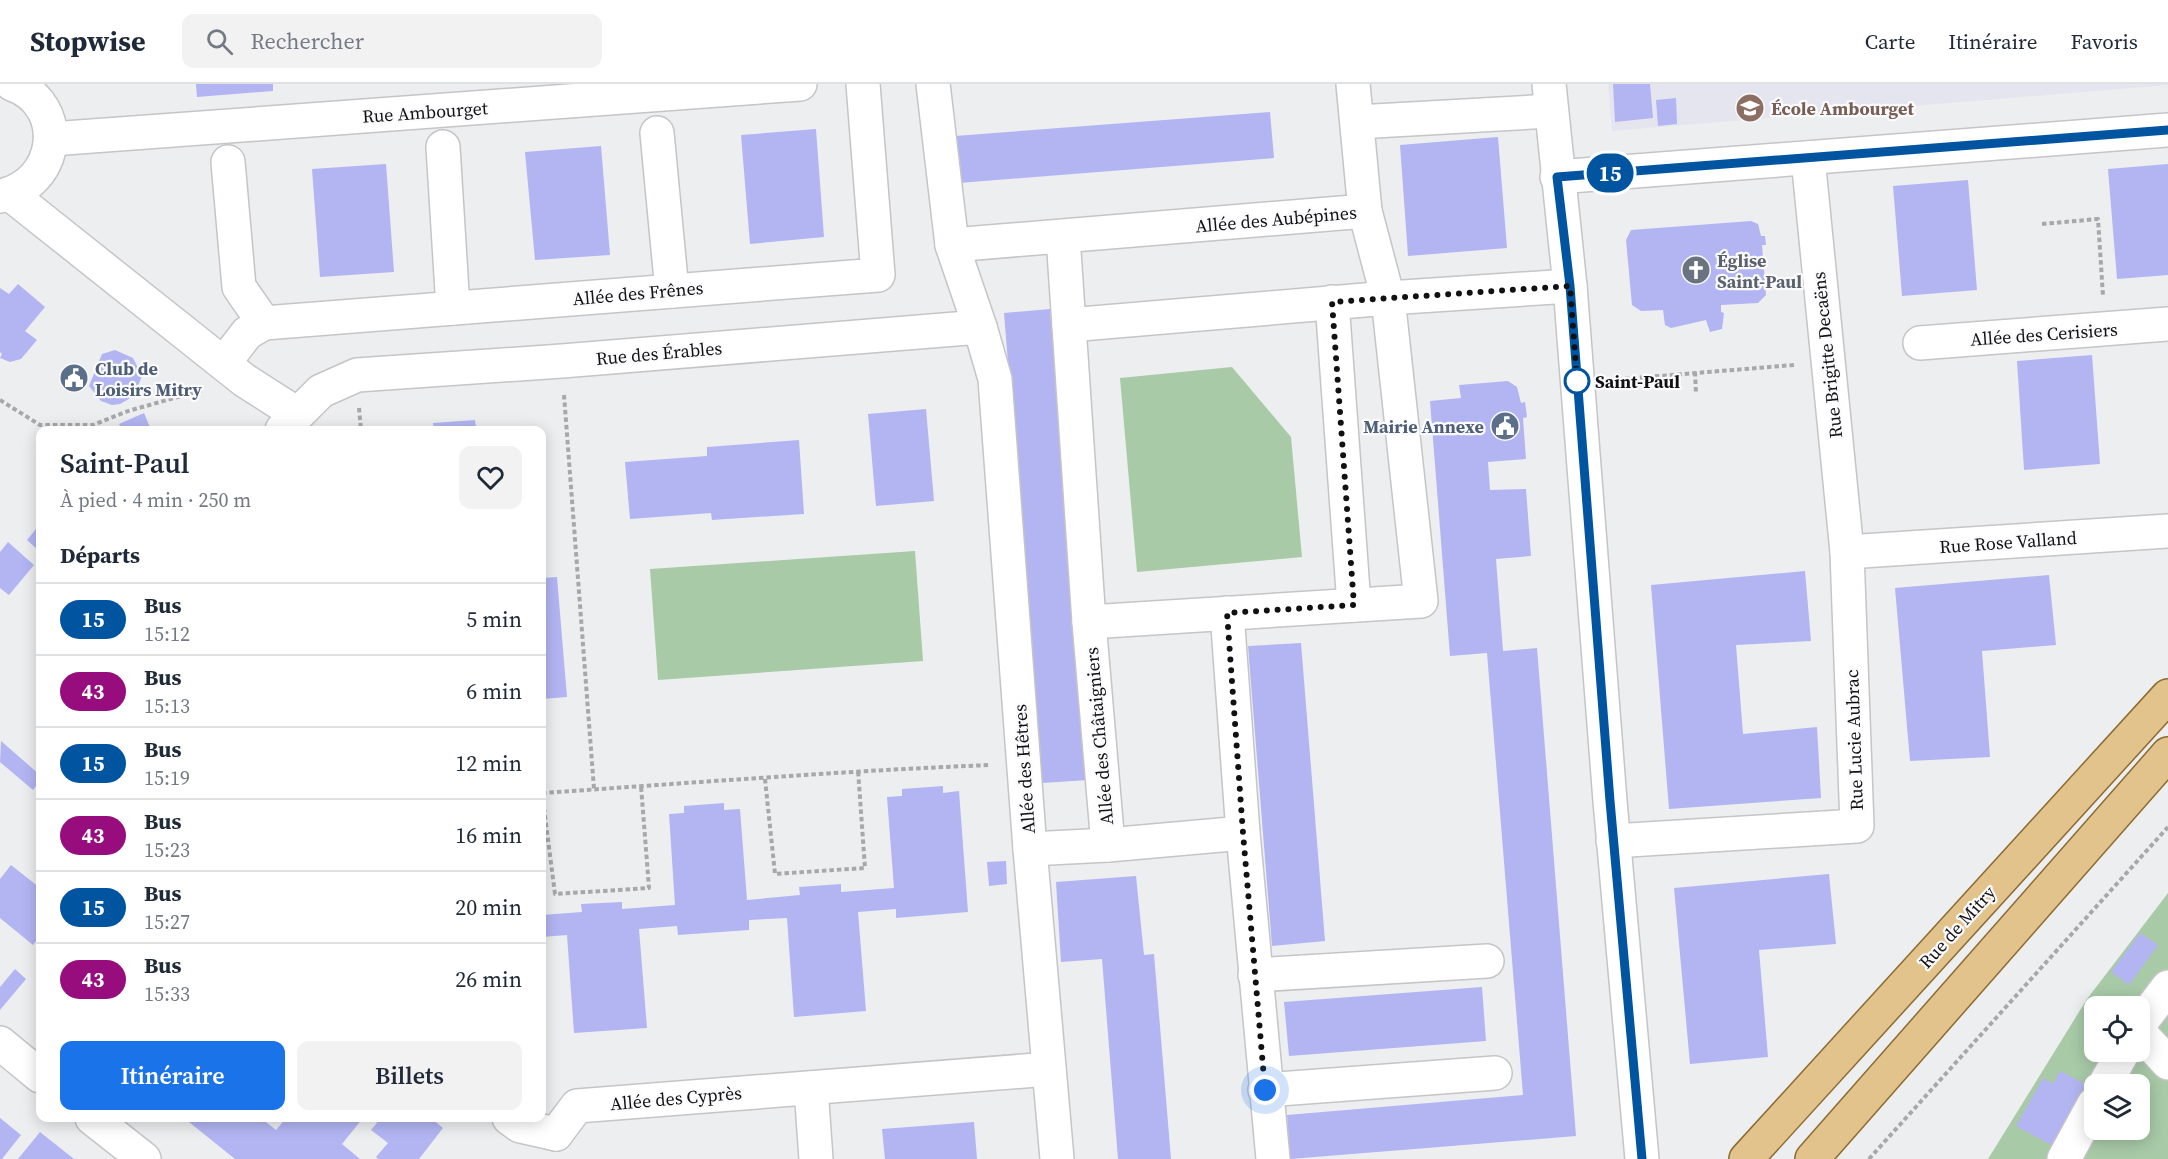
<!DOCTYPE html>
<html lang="fr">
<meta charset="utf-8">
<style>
:root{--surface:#fff;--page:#f2f2f3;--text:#1f2937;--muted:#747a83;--line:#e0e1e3;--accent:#1a73e8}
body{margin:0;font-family:"Source Serif 4",serif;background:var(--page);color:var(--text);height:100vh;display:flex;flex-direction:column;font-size:22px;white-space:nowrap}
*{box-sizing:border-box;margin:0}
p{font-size:20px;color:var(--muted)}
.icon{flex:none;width:33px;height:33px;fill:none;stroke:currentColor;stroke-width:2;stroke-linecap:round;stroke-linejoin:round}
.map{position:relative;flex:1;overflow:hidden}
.side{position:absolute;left:36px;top:342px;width:510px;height:696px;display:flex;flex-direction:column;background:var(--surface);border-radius:12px;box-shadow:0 3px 15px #0003}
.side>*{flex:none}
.badge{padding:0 12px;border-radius:20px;font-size:21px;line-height:39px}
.buttons{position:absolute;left:2084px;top:912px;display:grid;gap:12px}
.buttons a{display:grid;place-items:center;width:66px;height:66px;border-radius:12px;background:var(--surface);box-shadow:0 3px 15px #0003;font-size:30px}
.you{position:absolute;width:30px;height:30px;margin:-15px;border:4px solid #fff;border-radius:50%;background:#1a73e8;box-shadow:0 0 0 9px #1a73e833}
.map>.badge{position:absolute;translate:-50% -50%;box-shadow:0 0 0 3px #fff}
h2{padding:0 24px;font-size:22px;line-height:54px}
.round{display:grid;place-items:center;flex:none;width:63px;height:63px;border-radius:12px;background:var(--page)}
.head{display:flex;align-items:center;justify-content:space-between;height:102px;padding:0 24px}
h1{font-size:28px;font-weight:600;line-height:45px}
.button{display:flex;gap:12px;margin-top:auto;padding:12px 24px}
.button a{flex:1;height:69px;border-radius:12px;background:var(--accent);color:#fff;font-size:24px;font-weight:600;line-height:69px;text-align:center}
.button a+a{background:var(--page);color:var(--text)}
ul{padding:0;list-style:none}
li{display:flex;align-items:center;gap:18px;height:72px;padding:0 24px;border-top:2px solid var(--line)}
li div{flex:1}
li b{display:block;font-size:22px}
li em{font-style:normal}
li .badge{min-width:66px;font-weight:700;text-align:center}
header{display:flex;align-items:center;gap:36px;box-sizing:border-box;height:84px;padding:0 30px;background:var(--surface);border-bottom:2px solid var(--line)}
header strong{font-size:28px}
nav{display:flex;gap:33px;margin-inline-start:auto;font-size:21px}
.search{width:420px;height:54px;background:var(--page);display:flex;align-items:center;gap:15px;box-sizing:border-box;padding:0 21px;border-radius:12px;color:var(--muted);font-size:22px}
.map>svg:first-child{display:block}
</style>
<header>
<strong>Stopwise</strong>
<div class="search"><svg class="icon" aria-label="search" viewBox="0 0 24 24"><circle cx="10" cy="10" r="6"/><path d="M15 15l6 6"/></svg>Rechercher</div>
<nav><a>Carte</a><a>Itinéraire</a><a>Favoris</a></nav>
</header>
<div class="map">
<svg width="2168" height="1075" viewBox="0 0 2168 1075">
<rect width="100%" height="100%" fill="#edeef0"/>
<path fill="#e4e5ef" d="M1608,0H2168V1L1612,47Z"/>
<g fill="#a8caa7" fill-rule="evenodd">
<path d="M1232,283L1291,353L1302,473L1137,488L1120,294Z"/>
<path d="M915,467L923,577L658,596L650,485Z"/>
<path d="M2168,809V1075H1988L2087,915ZM2094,922H2139V968H2094ZM2094,1000H2139V1046H2094Z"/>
</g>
<g fill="#b2b5f2">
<path d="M196,0H273V7L197,13Z"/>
<path d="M1613,0H1650L1653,34L1615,38Z"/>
<path d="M1676,14L1677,40L1658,42L1656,16Z"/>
<path d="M1270,28L1274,74L959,99L955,52Z"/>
<path d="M816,45L824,153L750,160L741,51Z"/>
<path d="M1498,53L1507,164L1408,172L1400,61Z"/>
<path d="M601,62L610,171L535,176L525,68Z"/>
<path d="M386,80L394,188L320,193L312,85Z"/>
<path d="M2168,80V191L2117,195L2108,85Z"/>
<path d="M1968,96L1977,206L1902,212L1893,102Z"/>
<path d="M1751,137L1758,140L1761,152H1765L1766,161H1762L1766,211L1758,219L1721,221V228L1724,229L1722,245L1710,248L1706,236L1671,244L1665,241L1663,226L1641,227L1632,221L1626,156L1631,146Z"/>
<path d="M18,200L45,223L25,247L37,256L21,275L10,278L0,274L2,270L0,268V204L9,210Z"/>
<path d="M1050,225L1088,696L1042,699L1004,229Z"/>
<path d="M115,266L133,274L142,292L134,312L120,320L112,321L101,317L89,302L102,270Z"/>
<path d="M2092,271L2100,380L2024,386L2017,277Z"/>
<path d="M1508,297L1517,303L1521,319L1525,318L1527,333L1523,334L1526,375L1488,378L1490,406L1526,405L1531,472L1496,475L1503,567L1537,564L1576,1052L1290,1075L1287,1031L1523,1011L1487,569L1450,572L1430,317L1461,314L1459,301Z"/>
<path d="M926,325L934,417L876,422L868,330Z"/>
<path d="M144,329L151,346H122L119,340Z"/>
<path d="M475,336L476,343L490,342V346H434L433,339Z"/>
<path d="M799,356L804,430L712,436L711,429L630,435L625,378L707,372V363Z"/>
<path d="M40,440V468L27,456Z"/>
<path d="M8,458L34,481L9,511L0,504V468Z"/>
<path d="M1805,487L1811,557L1736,561L1743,650L1817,643L1821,714L1669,725L1651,501Z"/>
<path d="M2049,491L2056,561L1982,567L1990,673L1910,677L1895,504Z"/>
<path d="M557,493L567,613L542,615V494Z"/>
<path d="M1301,559L1325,857L1272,862L1248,562Z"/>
<path d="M1,657L40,691V697L33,706L0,678Z"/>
<path d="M943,702V709L959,707L968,828L896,834V825L858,828L866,927L794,933L787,834L749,836V846L678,851L677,842L639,845L647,944L574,949L567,851L542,853V831L582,828L581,820L622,818V825L675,821L669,730L684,729V722L724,719V726L740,725L747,816L800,811L799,803L841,800V808L894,804L887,713L902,712V705Z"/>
<path d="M1006,777L1007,800L989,802L987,778Z"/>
<path d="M11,781L40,804V852L33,861L0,834V795Z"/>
<path d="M1829,790L1836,860L1759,866L1768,973L1690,980L1674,804Z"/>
<path d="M1136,792L1144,871L1154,870L1171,1075H1118L1102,875L1061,878L1056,798Z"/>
<path d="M2140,849L2158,861L2129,901L2111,888Z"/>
<path d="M15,885L26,895L0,926V903Z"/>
<path d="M1482,903L1486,957L1289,972L1284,918Z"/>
<path d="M2060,987L2087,1001L2055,1063L2016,1042L2043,994L2053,1000Z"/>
<path d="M0,1034L21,1051L2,1075H0Z"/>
<path d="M184,1034H261L276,1046L286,1034H363L342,1060L360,1075H235Z"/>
<path d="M381,1034H431L443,1044L419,1075H378L376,1073L388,1059L371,1046Z"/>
<path d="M974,1038L977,1075H885L882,1045Z"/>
<path d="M40,1048L74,1075H18Z"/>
</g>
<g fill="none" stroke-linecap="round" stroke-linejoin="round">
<g stroke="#c5c5c7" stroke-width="36">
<g id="minor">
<path d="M933,0L952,161L980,243"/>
<path d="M1353,0L1365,127"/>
<path d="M1549,0L1570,202L1610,717L1642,1075"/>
<path d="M1357,38L1551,27"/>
<path d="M657,49L672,207"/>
<path d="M51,55L800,0"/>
<path d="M443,63L453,224"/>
<path d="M228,78L239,203L264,239"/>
<path d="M1557,93L2168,46"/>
<path d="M10,110L244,296L297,330"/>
<path d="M0,112C59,101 70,21 12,0"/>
<path d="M1063,153L1089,538L1108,761L1243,749L1273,1075"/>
<path d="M952,161L1365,127L1388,214L1570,202"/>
<path d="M1332,218L1354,521"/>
<path d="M1069,241L1388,214L1421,517L1089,538"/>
<path d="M1920,259L2168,240"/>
<path d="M224,279L247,249L264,239L878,191L863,0"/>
<path d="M282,346L321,307L357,291L562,277L980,243L995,295L1030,765L1057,1075"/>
<path d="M1847,468L2168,447"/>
<path d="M1227,529L1243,749"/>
<path d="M1613,757L1857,742L1847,468L1808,74"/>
<path d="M1030,765L1108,761"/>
<path d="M1255,891L1487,877"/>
<path d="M2139,941L2168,903"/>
<path d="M2139,948L2168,979"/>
<path d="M0,959L40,992"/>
<path d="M2105,1000L2123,968"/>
<path d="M811,1004L816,1075"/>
<path d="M1265,1006L1495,989"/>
<path d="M92,1034L144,1075"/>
<path d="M509,1034L520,1042L556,1050"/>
<path d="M556,1050L577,1022L1049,985"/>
<path d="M2064,1075L2094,1020"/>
</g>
</g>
<g stroke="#8c6b30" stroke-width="36">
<g id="major">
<path d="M1746,1075L2168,612"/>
<path d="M1812,1075L2168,670"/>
</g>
</g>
<g stroke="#a7a8aa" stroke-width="4" stroke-dasharray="4.5 3" stroke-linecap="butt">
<path d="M2042,140L2098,135L2103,212"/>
<path d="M1695,288L1696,310"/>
<path d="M1610,296L1794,281"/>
<path d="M564,311L594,705"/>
<path d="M0,316L40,341H93L128,327L203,306"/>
<path d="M359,324L361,346"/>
<path d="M765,695L775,790L865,784L858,686"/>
<path d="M542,709C691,699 840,687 990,681"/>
<path d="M542,709L555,810L649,804L641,702"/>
<path d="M1869,1075L2168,743"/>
</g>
<use href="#minor" stroke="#fff" stroke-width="33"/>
<use href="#major" stroke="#e2c38c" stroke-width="33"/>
</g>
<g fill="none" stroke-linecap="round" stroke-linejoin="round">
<g stroke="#fff" stroke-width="14">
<path id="line" d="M1642,1075L1610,717L1570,202L1557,93L2168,46"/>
</g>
<use href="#line" stroke="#0054a0" stroke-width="9"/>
<path stroke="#111112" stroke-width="6" stroke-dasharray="0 10.8" d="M1265,1006L1243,749L1227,529L1354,521L1332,218L1570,202L1577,297"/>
</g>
<defs>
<g id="school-disc" transform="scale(1.5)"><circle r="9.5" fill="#8d6e63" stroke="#fbfbfe"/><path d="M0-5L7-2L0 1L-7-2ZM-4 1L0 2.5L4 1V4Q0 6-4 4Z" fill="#fff"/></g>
<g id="church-disc" transform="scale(1.5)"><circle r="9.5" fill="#6b7280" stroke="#fbfbfe"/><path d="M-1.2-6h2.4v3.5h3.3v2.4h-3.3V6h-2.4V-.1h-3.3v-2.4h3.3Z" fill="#fff"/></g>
<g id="civic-disc" transform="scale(1.5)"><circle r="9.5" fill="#5c6f8a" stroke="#fbfbfe"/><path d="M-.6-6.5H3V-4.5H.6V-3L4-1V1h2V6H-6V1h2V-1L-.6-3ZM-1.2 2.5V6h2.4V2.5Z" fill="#fff"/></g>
</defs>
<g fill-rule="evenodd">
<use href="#school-disc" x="1750" y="24"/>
<use href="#church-disc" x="1696" y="186"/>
<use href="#civic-disc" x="74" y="294"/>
<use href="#civic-disc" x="1505" y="342"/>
</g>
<circle fill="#fff" stroke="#0054a0" stroke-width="3" cx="1577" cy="297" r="12"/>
<g text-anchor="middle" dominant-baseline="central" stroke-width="4.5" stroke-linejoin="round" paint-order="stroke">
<g font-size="18" font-weight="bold" fill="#785e54" stroke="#fbfbfe" text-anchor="start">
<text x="1771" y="24">École Ambourget</text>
</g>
<g font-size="18" fill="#111112" stroke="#fbfbfe">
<text transform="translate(425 28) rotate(-4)">Rue Ambourget</text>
<text transform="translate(1276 135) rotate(-5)">Allée des Aubépines</text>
<text transform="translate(638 209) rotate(-5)">Allée des Frênes</text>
<text transform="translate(2044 250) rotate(-4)">Allée des Cerisiers</text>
<text transform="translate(659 269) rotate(-5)">Rue des Érables</text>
<text transform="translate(1827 271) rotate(-96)">Rue Brigitte Decaëns</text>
<text transform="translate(2008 458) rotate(-4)">Rue Rose Valland</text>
<text transform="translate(1099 652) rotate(-95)">Allée des Châtaigniers</text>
<text transform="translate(1854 656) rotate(-92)">Rue Lucie Aubrac</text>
<text transform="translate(1024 685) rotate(-94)">Allée des Hêtres</text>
<text transform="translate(1957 843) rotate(-48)">Rue de Mitry</text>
<text transform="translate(676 1014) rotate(-5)">Allée des Cyprès</text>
</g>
<g font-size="18" font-weight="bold" fill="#5b616d" stroke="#fbfbfe" text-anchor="start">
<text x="1717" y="176">Église<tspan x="1717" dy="21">Saint-Paul</tspan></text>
</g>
<g font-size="18" font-weight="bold" fill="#4e5e75" stroke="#fbfbfe" text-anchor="start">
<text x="95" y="284">Club de<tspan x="95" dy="21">Loisirs Mitry</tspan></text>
<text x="1484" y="342" text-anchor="end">Mairie Annexe</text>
</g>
<g font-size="18" font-weight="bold" fill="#111112" stroke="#fbfbfe" text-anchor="start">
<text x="1595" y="297">Saint-Paul</text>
</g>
</g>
</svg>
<div class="buttons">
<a><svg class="icon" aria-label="locate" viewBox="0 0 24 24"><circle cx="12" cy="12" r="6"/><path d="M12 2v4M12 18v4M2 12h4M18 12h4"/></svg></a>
<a><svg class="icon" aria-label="layers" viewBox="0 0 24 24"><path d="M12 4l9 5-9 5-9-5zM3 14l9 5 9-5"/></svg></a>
</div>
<div class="you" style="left:1265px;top:1006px"></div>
<b class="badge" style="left:1610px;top:89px;background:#0054a0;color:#fff">15</b>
<section class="side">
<div class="head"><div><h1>Saint-Paul</h1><p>À pied · 4 min · 250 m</p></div><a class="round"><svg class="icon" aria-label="heart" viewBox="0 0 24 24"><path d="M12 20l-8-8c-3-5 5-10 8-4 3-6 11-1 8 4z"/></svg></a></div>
<h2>Départs</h2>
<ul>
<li><span class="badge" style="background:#0054a0;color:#fff">15</span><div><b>Bus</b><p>15:12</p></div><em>5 min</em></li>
<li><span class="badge" style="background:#980d7d;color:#fff">43</span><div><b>Bus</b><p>15:13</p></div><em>6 min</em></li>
<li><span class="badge" style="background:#0054a0;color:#fff">15</span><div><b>Bus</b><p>15:19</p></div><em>12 min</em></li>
<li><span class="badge" style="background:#980d7d;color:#fff">43</span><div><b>Bus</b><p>15:23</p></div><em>16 min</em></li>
<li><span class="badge" style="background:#0054a0;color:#fff">15</span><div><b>Bus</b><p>15:27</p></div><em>20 min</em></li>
<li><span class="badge" style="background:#980d7d;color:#fff">43</span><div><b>Bus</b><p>15:33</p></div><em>26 min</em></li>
</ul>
<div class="button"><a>Itinéraire</a><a>Billets</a></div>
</section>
</div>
